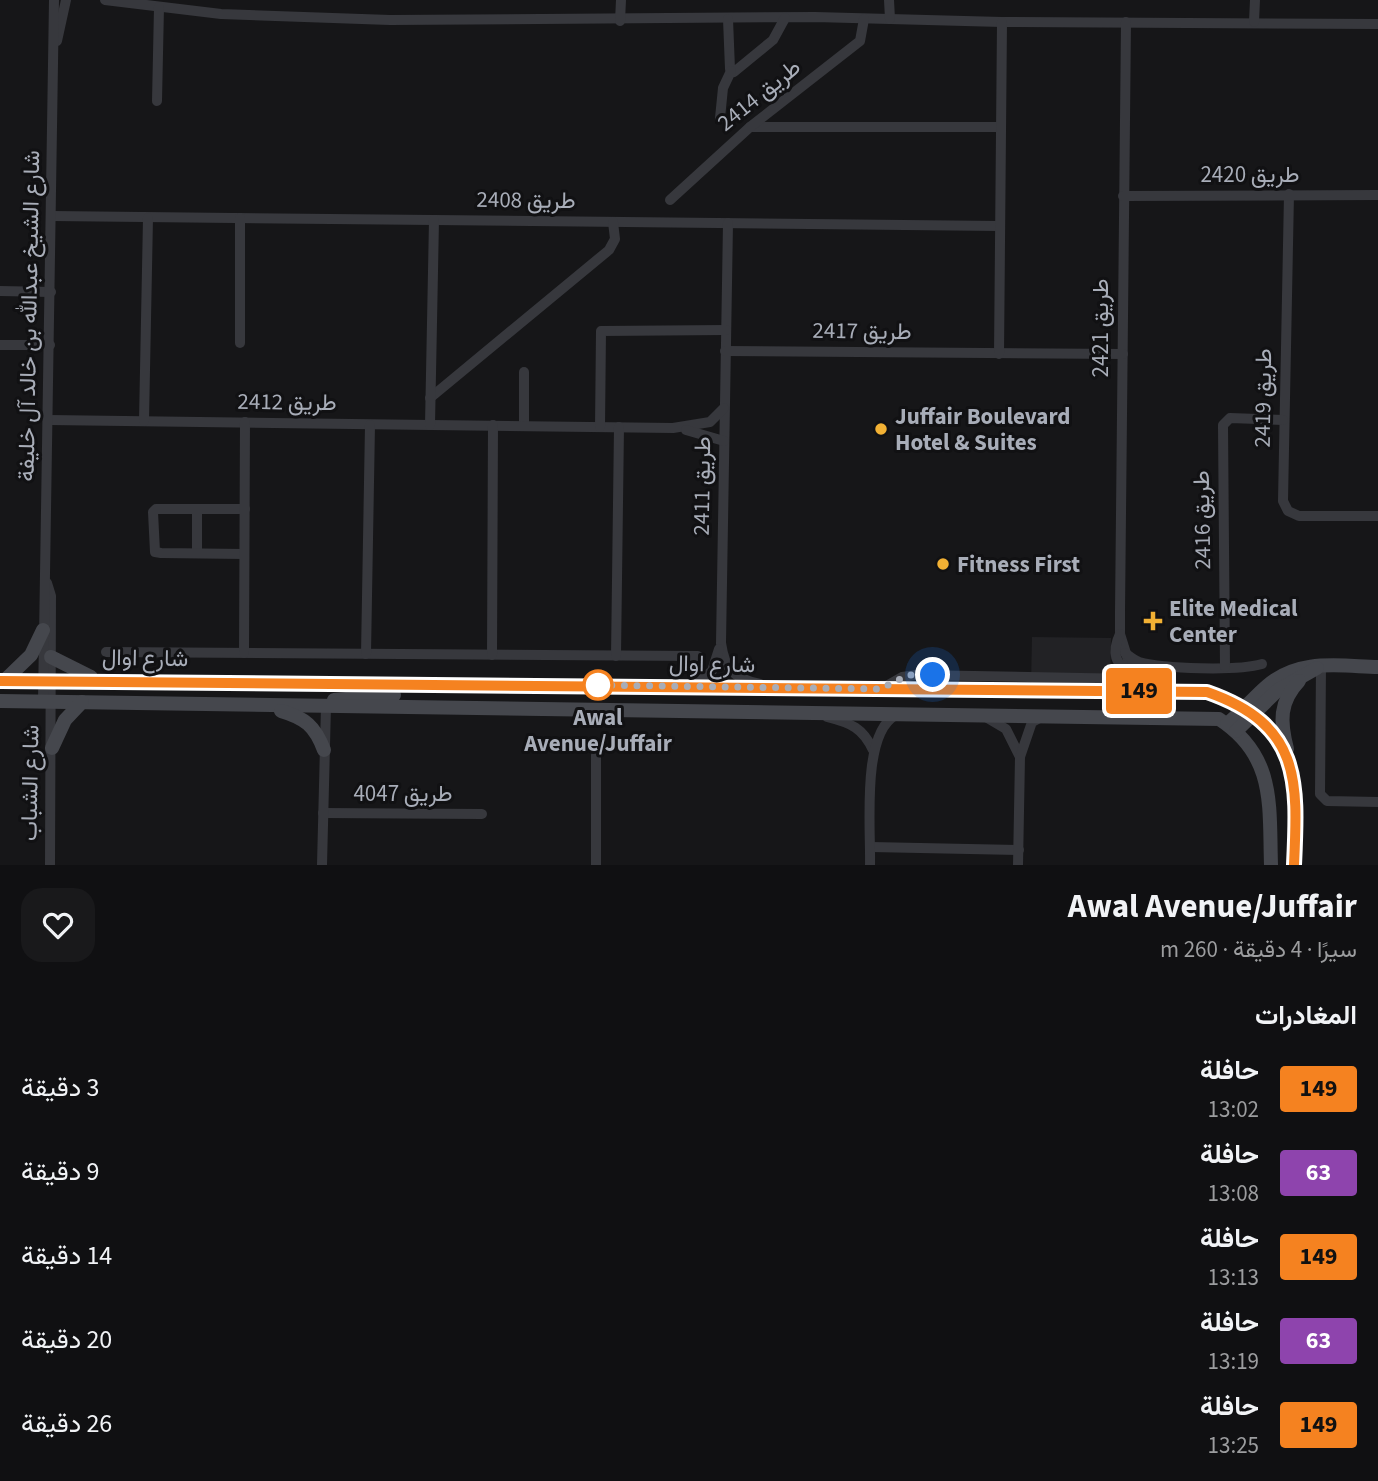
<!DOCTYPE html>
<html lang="ar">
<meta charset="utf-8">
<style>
:root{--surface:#101012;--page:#19191b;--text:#f1f3f6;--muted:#9c9d9f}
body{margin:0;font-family:"Source Sans 3",Vazirmatn,sans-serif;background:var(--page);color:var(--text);direction:rtl;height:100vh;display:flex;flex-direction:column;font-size:26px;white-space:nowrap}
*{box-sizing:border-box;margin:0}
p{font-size:23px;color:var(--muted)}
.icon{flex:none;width:38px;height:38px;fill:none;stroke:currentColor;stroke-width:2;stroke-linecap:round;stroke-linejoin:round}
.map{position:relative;height:865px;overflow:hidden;direction:ltr}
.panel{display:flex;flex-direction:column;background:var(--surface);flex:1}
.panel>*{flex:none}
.badge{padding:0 14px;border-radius:5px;font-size:24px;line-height:46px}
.you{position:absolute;width:35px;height:35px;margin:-18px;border:5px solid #fff;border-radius:50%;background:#1a73e8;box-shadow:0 0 0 10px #1a73e833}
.map>.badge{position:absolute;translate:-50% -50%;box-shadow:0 0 0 4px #fff}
h2{padding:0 21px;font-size:26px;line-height:63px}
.round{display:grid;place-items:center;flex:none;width:74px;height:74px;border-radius:21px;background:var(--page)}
.head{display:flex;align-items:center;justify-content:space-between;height:119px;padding:0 21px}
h1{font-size:33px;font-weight:700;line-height:52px}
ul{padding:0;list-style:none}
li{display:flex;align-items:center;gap:21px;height:84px;padding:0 21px}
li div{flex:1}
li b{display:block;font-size:26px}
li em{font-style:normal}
li .badge{min-width:77px;font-weight:700;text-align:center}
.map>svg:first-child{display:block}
</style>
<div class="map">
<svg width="1378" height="865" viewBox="0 0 1378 865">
<rect width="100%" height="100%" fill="#161618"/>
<path fill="#222225" d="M1032,637L1111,638L1110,687L1031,685Z"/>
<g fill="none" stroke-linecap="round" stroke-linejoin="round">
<g stroke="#37383d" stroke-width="10">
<path d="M105,0L221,14L390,20L815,17L1002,22L1378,24"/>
<path d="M889,0L890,19"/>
<path d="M728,19L730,69L734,72L773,40L785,18"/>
<path d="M620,21L621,0"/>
<path d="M1126,22L1120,612V634L1134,679"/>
<path d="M1254,22L1255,0"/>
<path d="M57,41L66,0"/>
<path d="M157,101L159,7"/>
<path d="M720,118L723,88L731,71"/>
<path d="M750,127H1001"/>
<path d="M1289,194L1283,501L1288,511L1299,516H1378"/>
<path d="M1123,196L1378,195"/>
<path d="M670,200L750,127L860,41L864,19"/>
<path d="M52,216L1000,226"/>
<path d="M240,218V343"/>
<path d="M728,223L721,643C725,670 733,678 760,684"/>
<path d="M0,291L51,292"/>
<path d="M0,345H50"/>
<path d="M725,351L1123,354"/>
<path d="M999,354L1002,22"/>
<path d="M524,372V426"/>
<path d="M430,398L609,250L615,239L613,222"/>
<path d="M49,420L673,428L710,422L724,408"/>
<path d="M144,421L148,218"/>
<path d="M430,425L434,220"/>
<path d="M600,427L601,331L726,330"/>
<path d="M686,430L724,441"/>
<path d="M197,553V509"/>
<path d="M244,554L161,553L155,552L153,512L156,509H245"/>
<path d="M47,583L51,596L50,865"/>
<path d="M1120,634C1112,651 1113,668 1135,670"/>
<path d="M106,652L698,656"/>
<path d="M244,653L245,422"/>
<path d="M1125,653C1129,656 1134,660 1139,662C1164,669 1238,671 1262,664"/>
<path d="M366,654L370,425"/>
<path d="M492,655L493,425"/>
<path d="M616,656L619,427"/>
<path d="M1321,665L1320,794L1327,801L1378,802"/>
<path d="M1225,667L1223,425L1230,418L1283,420"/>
<path d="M693,686L712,671L719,649"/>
<path d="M881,689L902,677L916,675L1134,679L1147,682L1158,691"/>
<path d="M43,701L54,0"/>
<path d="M984,716L1006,729L1020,757"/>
<path d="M827,717C851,723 863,728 873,750"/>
<path d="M596,755V865"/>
<path d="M323,813L482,814"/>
<path d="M871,847L1019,850"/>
<path d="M322,865L326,706"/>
<path d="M870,865C871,829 861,733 896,715"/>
<path d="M1018,865L1020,757L1032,722L1043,716"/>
</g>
<g stroke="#45474d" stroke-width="14">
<path d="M51,657L91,677"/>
<path d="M0,681L1207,692C1301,725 1298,780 1294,865"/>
<path d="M4,681L31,655L43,630"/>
<path d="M334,700L394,695"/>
<path d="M0,701L1219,719C1276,756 1269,805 1271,865"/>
<path d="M281,711C305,718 315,726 324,750"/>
<path d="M1227,724C1242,712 1253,698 1267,686C1299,658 1339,666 1378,667"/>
<path d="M1236,731L1278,690L1317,668"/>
<path d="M52,748L65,720L82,702"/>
<path d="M1287,749C1280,722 1279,702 1299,681"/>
</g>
</g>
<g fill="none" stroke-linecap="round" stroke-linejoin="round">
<g stroke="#fff" stroke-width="16">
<path id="line" d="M0,681L1207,692C1301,725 1298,780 1294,865"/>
</g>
<use href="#line" stroke="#f58220" stroke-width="10"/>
<path stroke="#a8adb8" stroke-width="7" stroke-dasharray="0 12.6" d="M598,685H586L880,689L909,675H933"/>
</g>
<g fill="#f2b134" stroke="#111113" stroke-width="2.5">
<circle cx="881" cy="429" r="7"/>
<circle cx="943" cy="564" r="7"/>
<path d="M1149.5 610.5h7v7h7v7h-7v7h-7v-7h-7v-7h7z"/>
</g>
<circle fill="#fff" stroke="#f58220" stroke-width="3.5" cx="598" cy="685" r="14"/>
<g text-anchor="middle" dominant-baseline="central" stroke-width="6" stroke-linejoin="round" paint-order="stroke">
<g font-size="23" fill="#a8adb8" stroke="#111113">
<text transform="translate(759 95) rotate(-39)">طريق 2414</text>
<text x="1250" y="174">طريق 2420</text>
<text transform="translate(526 200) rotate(1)">طريق 2408</text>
<text transform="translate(29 316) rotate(-89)">شارع الشيخ عبدالله بن خالد آل خليفة</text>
<text transform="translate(1100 328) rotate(-90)">طريق 2421</text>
<text transform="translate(862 331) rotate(1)">طريق 2417</text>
<text transform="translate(1263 398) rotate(-89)">طريق 2419</text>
<text transform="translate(287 402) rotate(1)">طريق 2412</text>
<text transform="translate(702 486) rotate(-89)">طريق 2411</text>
<text transform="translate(1202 520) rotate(-91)">طريق 2416</text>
<text transform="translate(145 658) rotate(1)">شارع اوال</text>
<text transform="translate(712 664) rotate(1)">شارع اوال</text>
<text transform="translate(30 783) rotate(-89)">شارع الشباب</text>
<text x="403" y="793">طريق 4047</text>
</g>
<g font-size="23" font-weight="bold" fill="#a8adb8" stroke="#111113" text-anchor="start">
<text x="895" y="416">Juffair Boulevard<tspan x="895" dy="26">Hotel &amp; Suites</tspan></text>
<text x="957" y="564">Fitness First</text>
<text x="1169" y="608">Elite Medical<tspan x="1169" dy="26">Center</tspan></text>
</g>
<g font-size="23" font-weight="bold" fill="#a8adb8" stroke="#111113">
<text x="598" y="717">Awal<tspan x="598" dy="26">Avenue/Juffair</tspan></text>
</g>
</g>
</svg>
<div class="you" style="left:933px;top:675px"></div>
<b class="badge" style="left:1139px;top:691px;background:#f58220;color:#111">149</b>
</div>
<section class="panel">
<div class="head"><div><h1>Awal Avenue/Juffair</h1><p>سيرًا · 4 دقيقة · 260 m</p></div><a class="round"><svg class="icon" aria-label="heart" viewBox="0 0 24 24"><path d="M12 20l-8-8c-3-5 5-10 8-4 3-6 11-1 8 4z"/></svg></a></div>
<h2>المغادرات</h2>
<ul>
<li><span class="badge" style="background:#f58220;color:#111">149</span><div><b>حافلة</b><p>13:02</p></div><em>3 دقيقة</em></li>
<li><span class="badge" style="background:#8e44ad;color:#fff">63</span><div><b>حافلة</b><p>13:08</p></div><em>9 دقيقة</em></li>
<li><span class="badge" style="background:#f58220;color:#111">149</span><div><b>حافلة</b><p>13:13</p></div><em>14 دقيقة</em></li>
<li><span class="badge" style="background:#8e44ad;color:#fff">63</span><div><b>حافلة</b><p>13:19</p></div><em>20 دقيقة</em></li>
<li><span class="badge" style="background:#f58220;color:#111">149</span><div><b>حافلة</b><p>13:25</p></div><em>26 دقيقة</em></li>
</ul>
</section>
